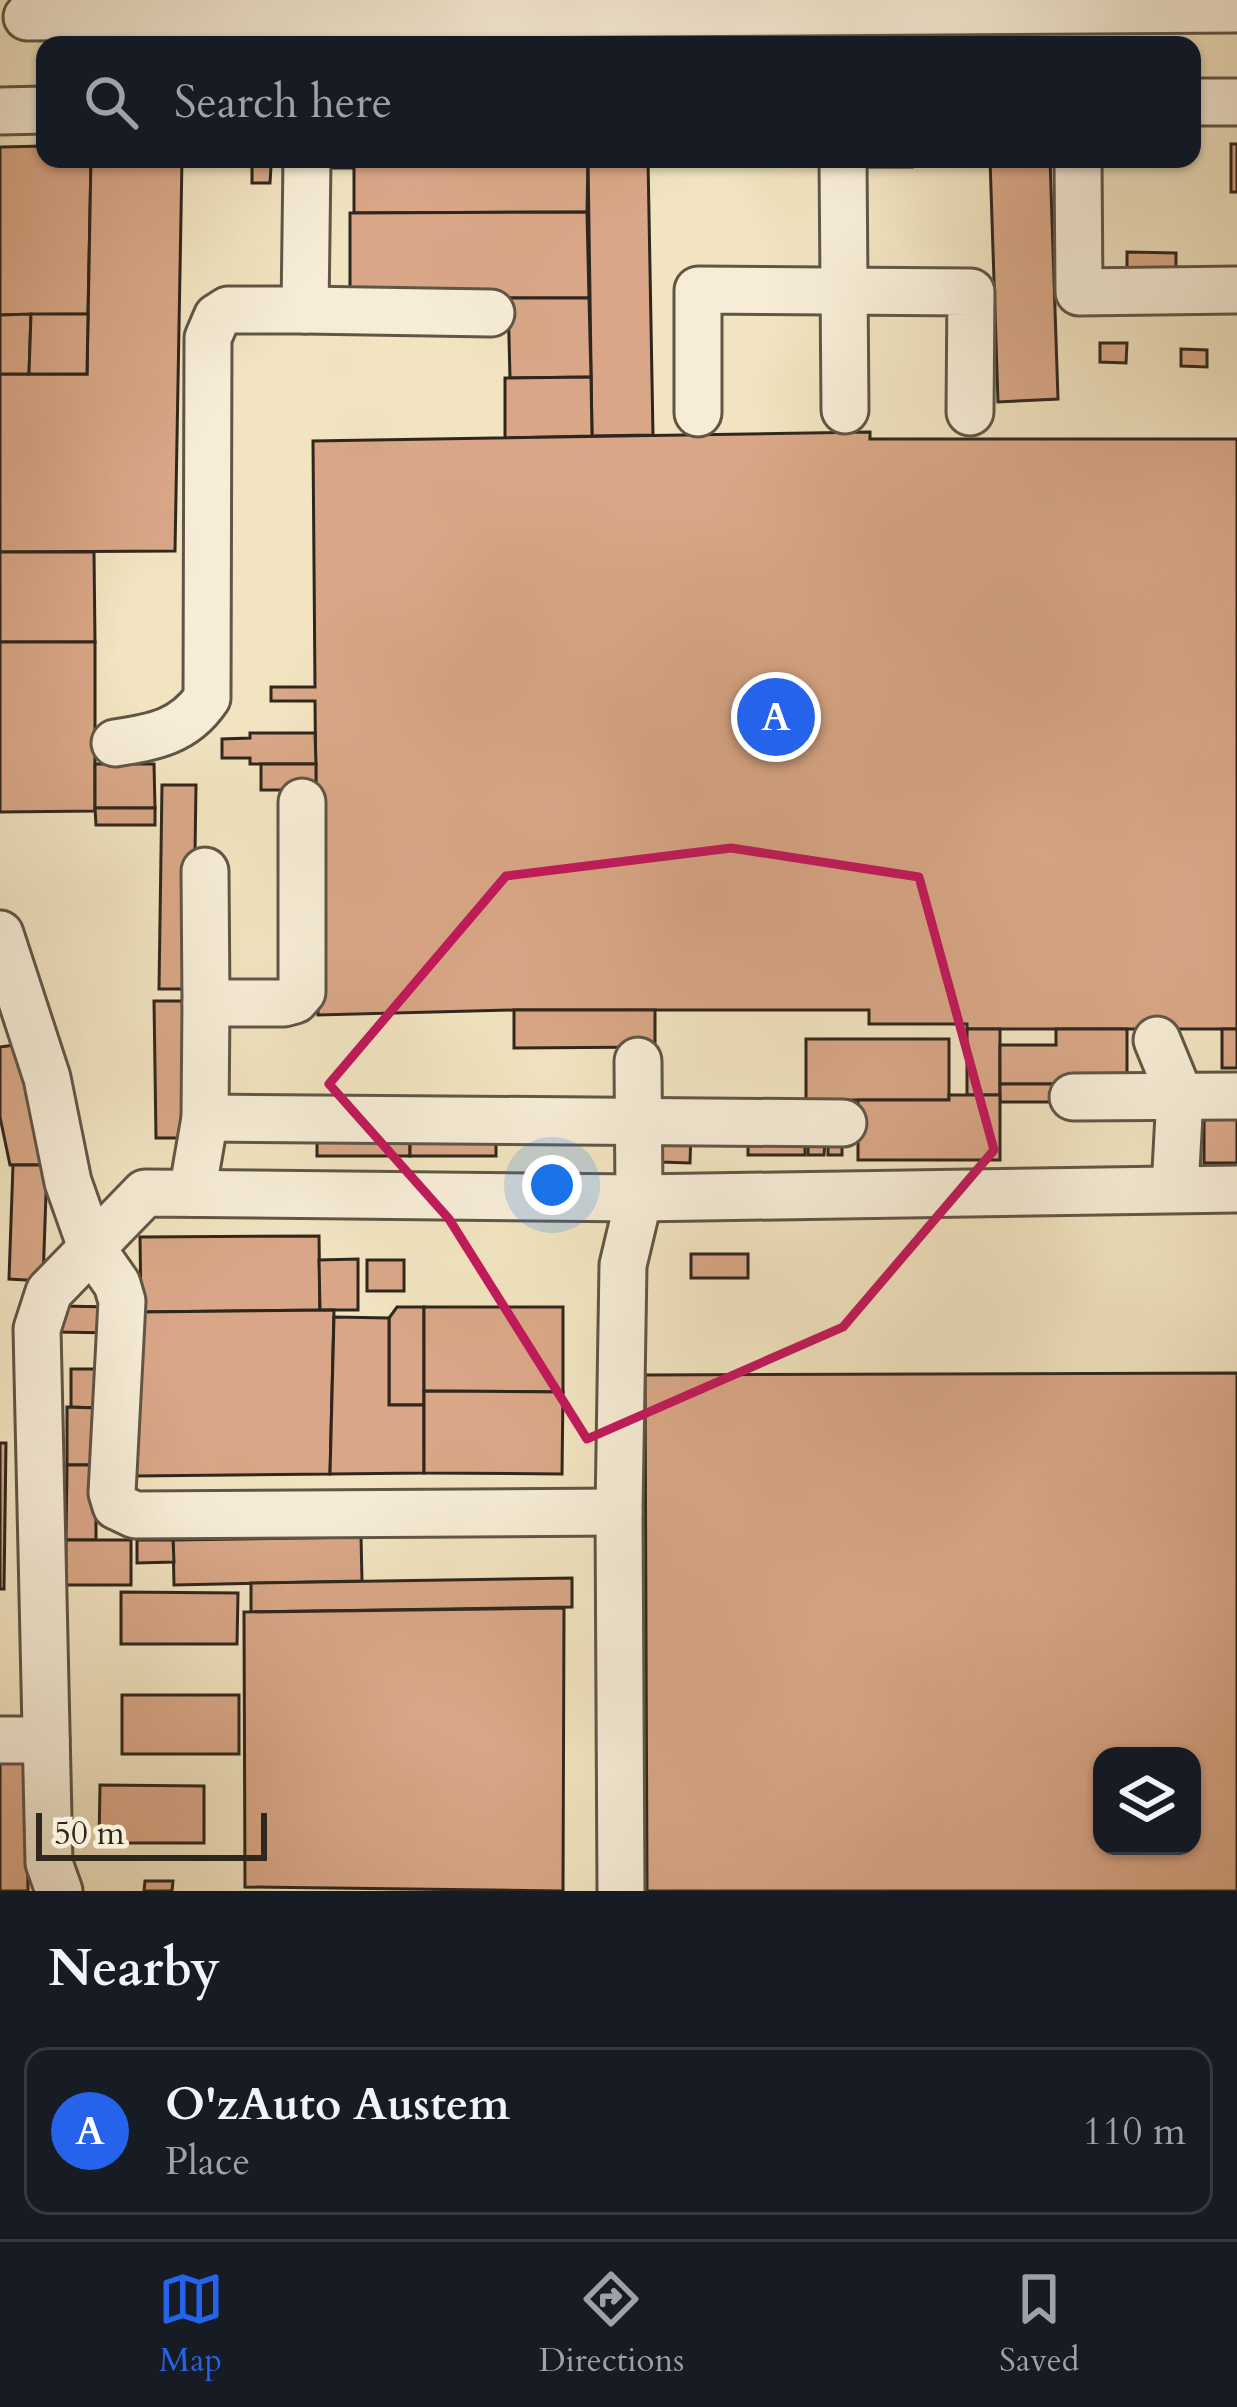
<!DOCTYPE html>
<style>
body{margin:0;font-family:Cardo,serif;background:#20242c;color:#f1f3f6}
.controls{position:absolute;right:36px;bottom:36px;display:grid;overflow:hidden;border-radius:24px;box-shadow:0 3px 9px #0004}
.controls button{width:108px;height:108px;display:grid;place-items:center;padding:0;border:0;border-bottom:3px solid #363941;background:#171b24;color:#f1f3f6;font:60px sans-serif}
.scale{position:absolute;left:36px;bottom:30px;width:231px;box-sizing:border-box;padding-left:12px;border:6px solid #2f271d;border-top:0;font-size:33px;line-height:42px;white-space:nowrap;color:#2f271d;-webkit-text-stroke:9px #f7edd7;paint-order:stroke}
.you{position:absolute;left:552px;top:1185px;width:42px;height:42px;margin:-30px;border:9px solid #fff;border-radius:50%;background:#1a73e8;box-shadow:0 0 0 18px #1a73e833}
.badge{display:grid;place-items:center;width:78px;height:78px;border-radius:50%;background:#2563eb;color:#fff;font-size:39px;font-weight:700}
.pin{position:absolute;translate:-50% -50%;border:6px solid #fff;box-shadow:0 3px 12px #0006}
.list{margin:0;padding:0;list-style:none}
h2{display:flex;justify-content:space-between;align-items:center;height:156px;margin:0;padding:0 48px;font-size:51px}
h2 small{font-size:39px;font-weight:400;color:#9ea1a6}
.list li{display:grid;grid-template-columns:78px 1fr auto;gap:36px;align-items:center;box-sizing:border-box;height:168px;margin:0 24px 24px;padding:0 24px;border:3px solid #363941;border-radius:24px}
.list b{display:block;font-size:45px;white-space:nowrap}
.list p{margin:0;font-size:39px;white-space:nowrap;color:#9ea1a6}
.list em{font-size:39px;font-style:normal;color:#9ea1a6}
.icon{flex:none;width:66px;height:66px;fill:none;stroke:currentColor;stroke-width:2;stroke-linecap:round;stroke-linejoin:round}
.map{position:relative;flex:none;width:1237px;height:1891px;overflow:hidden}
.search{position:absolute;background:#171b24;box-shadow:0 3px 9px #0004;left:36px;right:36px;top:36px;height:132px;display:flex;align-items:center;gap:30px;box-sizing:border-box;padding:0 42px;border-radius:24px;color:#9ea1a6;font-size:45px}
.sheet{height:348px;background:#171b24}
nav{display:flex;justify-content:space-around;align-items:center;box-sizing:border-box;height:168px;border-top:3px solid #363941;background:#171b24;font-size:33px;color:#9ea1a6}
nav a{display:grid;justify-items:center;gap:6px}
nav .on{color:#2563eb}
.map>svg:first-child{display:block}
.building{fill:#d9a787;stroke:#2f271d;stroke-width:3;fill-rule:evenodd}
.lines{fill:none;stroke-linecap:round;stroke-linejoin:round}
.minor-casing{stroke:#605646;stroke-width:51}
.minor{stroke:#f7edd7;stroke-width:45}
.marked{fill:none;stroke:#c2185b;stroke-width:9;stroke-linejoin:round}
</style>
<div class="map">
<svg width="1237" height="1891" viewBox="0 0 1237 1891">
<rect width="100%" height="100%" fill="#f2e4c1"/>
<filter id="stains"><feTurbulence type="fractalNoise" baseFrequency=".00167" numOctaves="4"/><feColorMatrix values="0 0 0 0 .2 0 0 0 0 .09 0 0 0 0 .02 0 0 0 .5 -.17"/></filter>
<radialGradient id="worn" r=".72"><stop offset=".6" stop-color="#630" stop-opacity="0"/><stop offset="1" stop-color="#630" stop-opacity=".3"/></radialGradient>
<g class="building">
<polygon points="242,26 242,45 73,45 139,43 152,27"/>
<rect x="1231" y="144" width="6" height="48"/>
<polygon points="45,146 45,159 91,159 88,314 0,315 0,147"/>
<polygon points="91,159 182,159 175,551 0,552 0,374 87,374"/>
<polygon points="252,159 288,159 287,167 271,166 270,183 252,183"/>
<rect x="323" y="159" width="31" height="9"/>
<polygon points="354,159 588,159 587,212 354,213"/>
<polygon points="588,159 648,159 653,435 592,436"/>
<rect x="857" y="159" width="55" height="8"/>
<polygon points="990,159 1050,159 1058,399 998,402"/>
<polygon points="587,212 589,298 350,298 350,213"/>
<polygon points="1127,252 1176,253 1176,271 1127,271"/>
<polygon points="508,298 589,298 591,377 510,378"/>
<polygon points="31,314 29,374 0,374 0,315"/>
<polygon points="31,314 88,314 87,374 29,374"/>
<polygon points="1100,343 1127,343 1126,363 1100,362"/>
<polygon points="1181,349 1207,350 1207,367 1181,366"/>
<polygon points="591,377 592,436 505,438 505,378"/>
<polygon points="870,432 870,439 1237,439 1237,1029 967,1029 967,1024 869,1024 869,1010 514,1010 318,1015 315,701 271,701 271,687 315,687 313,441"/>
<polygon points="0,552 94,552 95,642 0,642"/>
<polygon points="0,642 95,642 95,811 0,812"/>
<polygon points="250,733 315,733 316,764 250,764 250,758 222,758 222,739 250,738"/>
<polygon points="95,764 154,764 155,808 95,808"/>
<rect x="261" y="764" width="55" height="26"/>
<polygon points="162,785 196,785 193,989 159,989"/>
<polygon points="95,808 155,808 155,825 96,825"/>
<polygon points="154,1001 190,1001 192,1138 156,1138"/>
<polygon points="514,1010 655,1010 655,1047 514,1048"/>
<rect x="967" y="1029" width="33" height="66"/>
<polygon points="1056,1029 1127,1029 1127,1084 1000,1084 1000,1045 1056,1045"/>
<rect x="1222" y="1029" width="15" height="39"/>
<rect x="806" y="1039" width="143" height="61"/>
<polygon points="22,1044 47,1165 10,1165 0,1117 0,1047"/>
<rect x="1000" y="1084" width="55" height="18"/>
<polygon points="949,1095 1000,1095 1000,1160 858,1160 858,1100 949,1100"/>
<rect x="1204" y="1111" width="33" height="52"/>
<polygon points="662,1131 691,1132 690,1163 661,1162"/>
<rect x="317" y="1137" width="93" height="19"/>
<polygon points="496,1139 496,1156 410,1156 410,1140"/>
<rect x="828" y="1140" width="14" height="15"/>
<polygon points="808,1141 825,1141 824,1155 808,1155"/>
<rect x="748" y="1143" width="57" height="12"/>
<polygon points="13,1165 47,1165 43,1281 9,1279"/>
<polygon points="319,1236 320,1310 141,1312 140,1237"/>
<rect x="691" y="1254" width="57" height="24"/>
<polygon points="358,1259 358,1310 320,1310 319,1260"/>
<rect x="367" y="1260" width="37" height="31"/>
<polygon points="60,1306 113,1307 112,1333 59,1332"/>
<polygon points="397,1307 424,1307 424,1405 389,1405 389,1318"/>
<polygon points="424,1307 563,1307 563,1392 424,1391"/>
<polygon points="334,1310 330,1474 136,1476 141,1312"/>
<polygon points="334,1317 389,1318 389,1405 424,1405 424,1473 330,1474"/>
<polygon points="71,1369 99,1369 99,1408 71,1407"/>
<path d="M1237 1373V1891H647L645 1375ZM1102 1756H1192V1846H1102Z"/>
<polygon points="424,1391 563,1392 562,1474 424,1473"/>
<polygon points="67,1407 96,1408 96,1465 67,1465"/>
<polygon points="0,1443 6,1443 4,1589 0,1589"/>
<polygon points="67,1465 96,1465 96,1540 66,1540"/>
<polygon points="361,1537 362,1581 174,1585 173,1540"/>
<rect x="66" y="1540" width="65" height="45"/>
<polygon points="137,1540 173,1540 174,1562 137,1563"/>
<polygon points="572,1578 572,1607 251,1612 251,1583"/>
<polygon points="121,1592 238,1593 237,1644 121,1644"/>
<polygon points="564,1608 563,1891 245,1887 244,1612"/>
<rect x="122" y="1695" width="117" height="59"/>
<polygon points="0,1756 27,1756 28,1891 0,1891"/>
<polygon points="100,1785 204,1786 204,1843 99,1843"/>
<polygon points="145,1881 173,1881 172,1891 144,1891"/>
</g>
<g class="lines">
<g class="minor-casing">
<g id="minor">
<polyline points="27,17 1237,9"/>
<polyline points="1192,102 1237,102"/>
<polyline points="0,111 45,110"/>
<polyline points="843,159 845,410"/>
<polyline points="1078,159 1079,292 1237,290"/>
<polyline points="305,310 491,313"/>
<polyline points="698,413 698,290 971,292 970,412"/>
<path d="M115 743C154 737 184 732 207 698L208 338 217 317 228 310H305L307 159"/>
<polyline points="205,871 206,1003"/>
<polyline points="0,934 47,1078 68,1182 91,1247 117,1284 122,1301 112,1493 116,1506 135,1515 619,1512"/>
<polyline points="1157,1040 1180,1096 1175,1189"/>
<polyline points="1073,1097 1237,1096"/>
<polyline points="205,1118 843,1123"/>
<polyline points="192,1193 205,1118 206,1003 284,1003 295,1000 302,992 302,802"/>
<polyline points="0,1740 46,1740"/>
<polyline points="59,1891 49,1863 37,1329 49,1292 145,1193 639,1198 1237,1189"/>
<polyline points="621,1891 619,1512 623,1265 639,1198 638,1061"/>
</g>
</g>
<use href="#minor" class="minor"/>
</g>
<path class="marked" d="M731 848 919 877 994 1150 843 1327 587 1439 449 1219 329 1084 506 876Z"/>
<rect width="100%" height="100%" filter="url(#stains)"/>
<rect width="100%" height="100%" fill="url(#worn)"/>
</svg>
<div class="controls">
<button><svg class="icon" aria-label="layers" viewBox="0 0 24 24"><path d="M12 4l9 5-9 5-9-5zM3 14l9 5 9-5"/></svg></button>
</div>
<div class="scale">50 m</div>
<div class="you"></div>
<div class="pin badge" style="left:776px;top:717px">A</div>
<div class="search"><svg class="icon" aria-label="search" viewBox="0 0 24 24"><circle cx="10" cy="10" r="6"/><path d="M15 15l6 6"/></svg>Search here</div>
</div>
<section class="sheet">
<h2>Nearby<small></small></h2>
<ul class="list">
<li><span class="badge">A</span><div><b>O'zAuto Austem</b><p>Place</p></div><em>110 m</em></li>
</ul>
</section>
<nav>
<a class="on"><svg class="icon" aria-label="map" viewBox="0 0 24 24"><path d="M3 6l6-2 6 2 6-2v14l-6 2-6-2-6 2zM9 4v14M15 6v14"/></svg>Map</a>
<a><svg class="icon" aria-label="directions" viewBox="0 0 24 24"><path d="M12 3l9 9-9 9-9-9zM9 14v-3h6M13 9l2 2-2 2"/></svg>Directions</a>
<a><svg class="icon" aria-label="saved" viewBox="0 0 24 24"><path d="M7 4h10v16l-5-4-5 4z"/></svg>Saved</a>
</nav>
